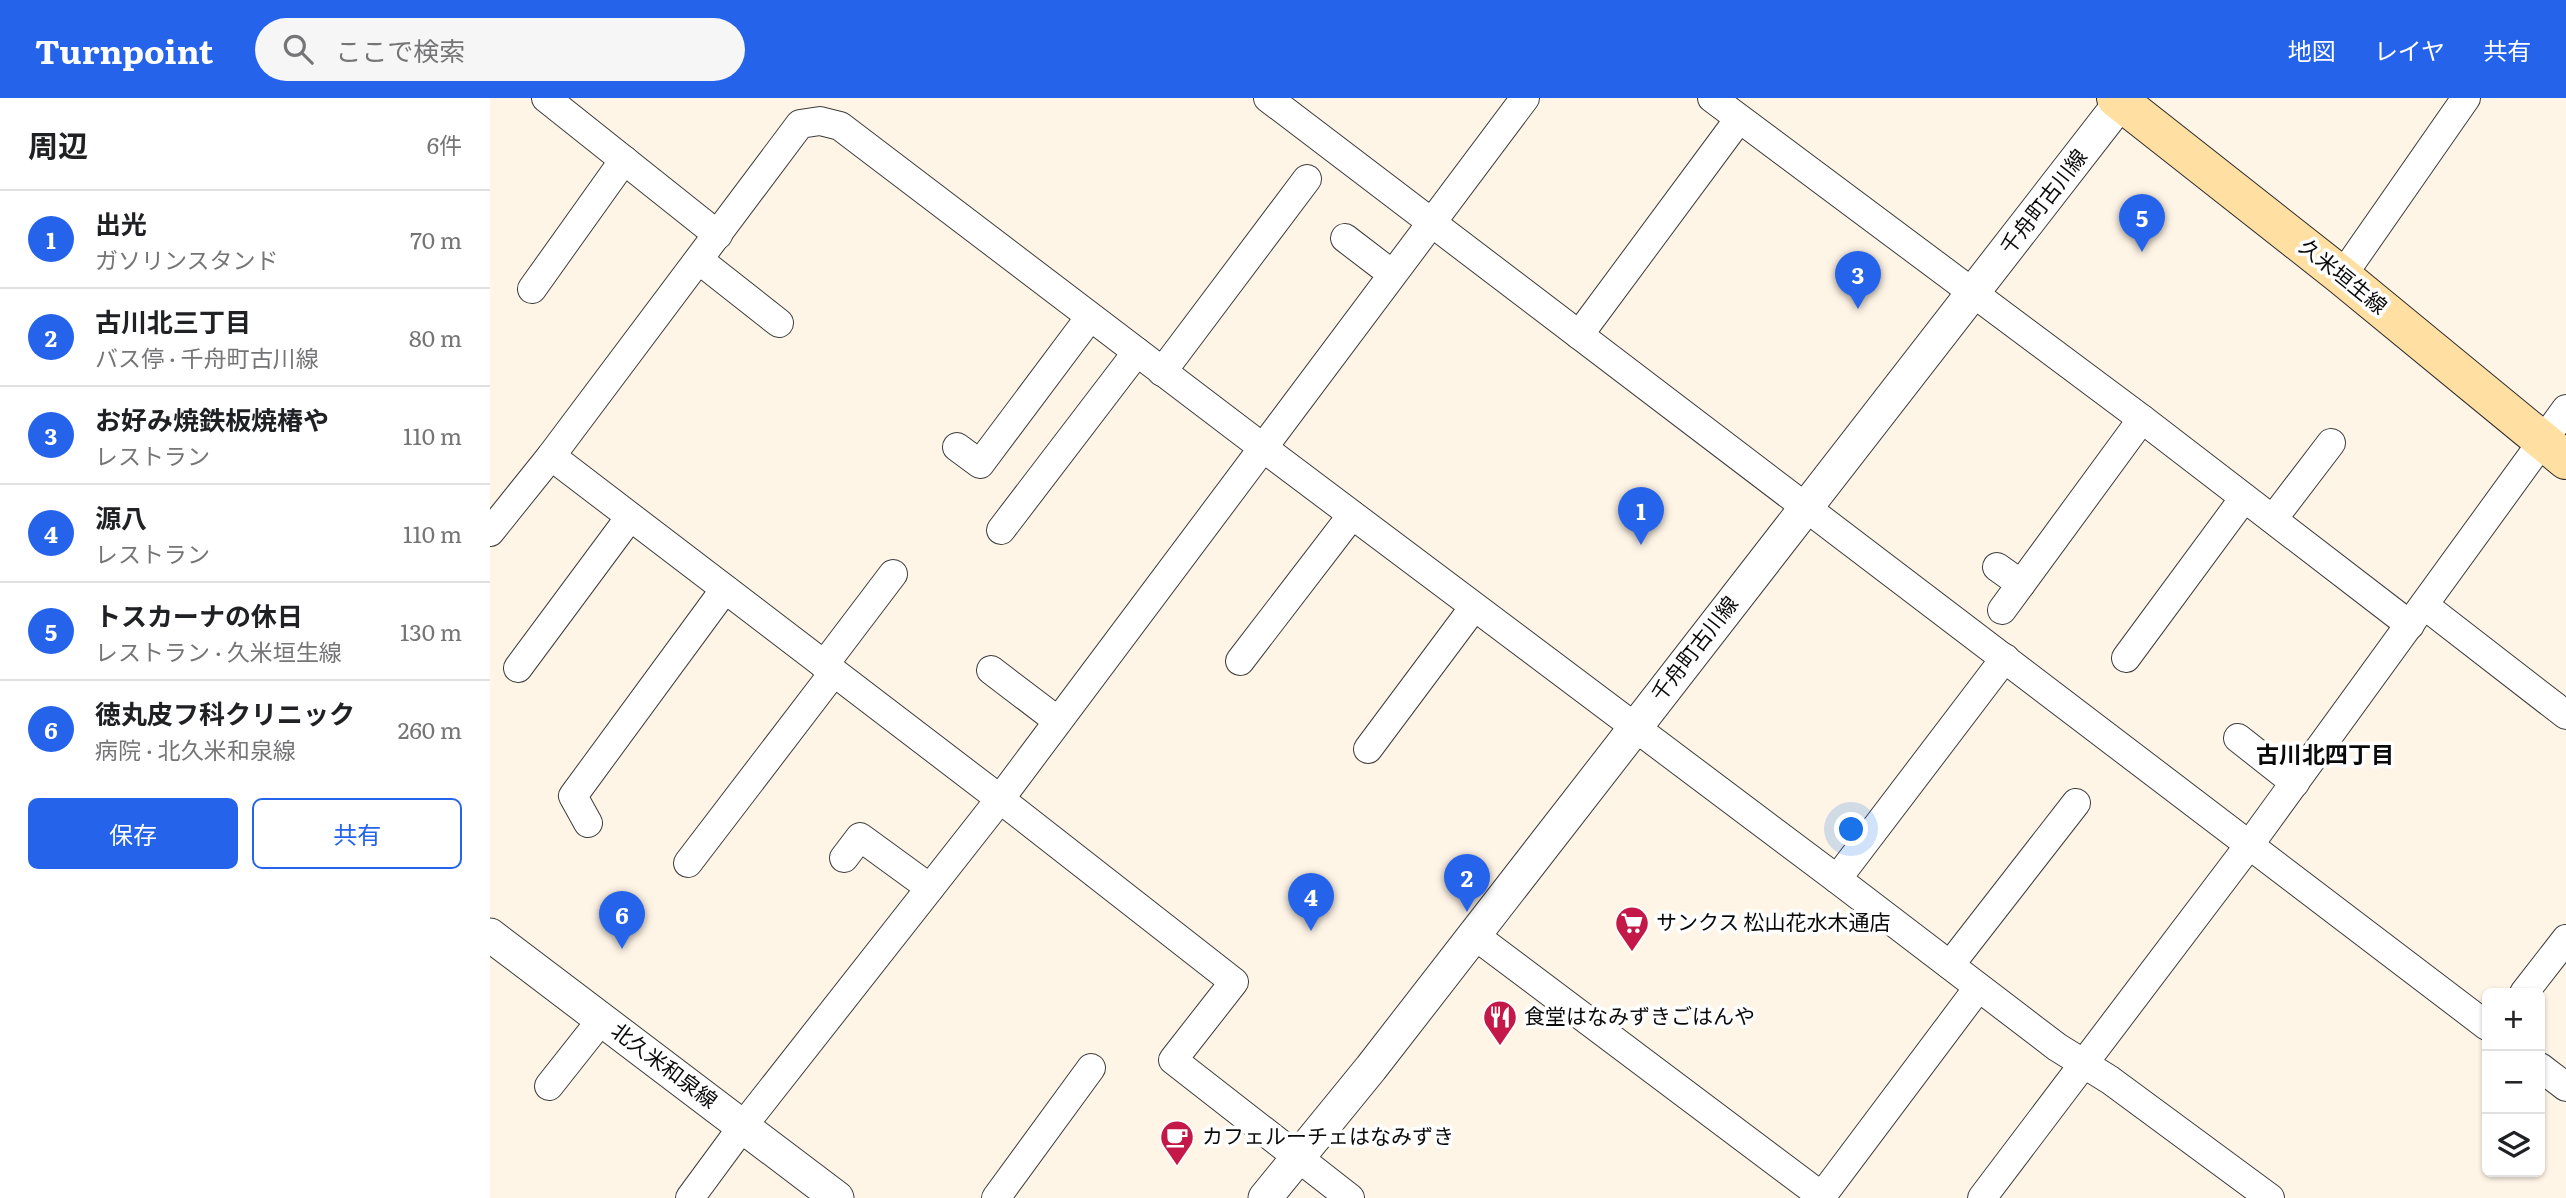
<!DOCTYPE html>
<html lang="ja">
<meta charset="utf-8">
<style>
body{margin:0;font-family:Literata,"Noto Sans JP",serif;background:#f6f6f6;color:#202124}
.controls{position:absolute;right:21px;bottom:21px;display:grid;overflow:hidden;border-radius:10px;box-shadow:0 2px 5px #0004}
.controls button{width:63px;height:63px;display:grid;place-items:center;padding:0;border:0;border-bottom:2px solid #e0e0e0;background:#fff;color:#202124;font:35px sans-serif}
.you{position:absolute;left:1362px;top:732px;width:24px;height:24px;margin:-18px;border:5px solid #fff;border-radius:50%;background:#1a73e8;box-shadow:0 0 0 10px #1a73e833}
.badge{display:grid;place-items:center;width:46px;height:46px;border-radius:50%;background:#2563eb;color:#fff;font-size:23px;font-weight:700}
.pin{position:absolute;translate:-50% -58px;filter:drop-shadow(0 2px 4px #0008)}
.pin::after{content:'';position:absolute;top:37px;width:24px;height:21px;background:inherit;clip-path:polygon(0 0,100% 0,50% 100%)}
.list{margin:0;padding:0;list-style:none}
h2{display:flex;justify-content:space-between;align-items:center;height:91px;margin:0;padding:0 28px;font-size:30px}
h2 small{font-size:23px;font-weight:400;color:#757577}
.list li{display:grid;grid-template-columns:46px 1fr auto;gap:21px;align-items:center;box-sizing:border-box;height:98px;padding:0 28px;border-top:2px solid #e0e0e0}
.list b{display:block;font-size:26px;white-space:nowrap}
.list p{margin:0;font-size:23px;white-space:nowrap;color:#757577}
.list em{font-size:23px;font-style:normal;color:#757577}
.actions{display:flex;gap:14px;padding:21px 28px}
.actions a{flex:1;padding:16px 0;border:2px solid #2563eb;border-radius:10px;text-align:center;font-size:24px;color:#2563eb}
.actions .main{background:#2563eb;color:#fff}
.icon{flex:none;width:38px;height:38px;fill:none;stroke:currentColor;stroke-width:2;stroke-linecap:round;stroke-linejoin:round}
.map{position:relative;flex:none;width:2076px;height:1100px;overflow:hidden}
header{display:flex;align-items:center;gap:42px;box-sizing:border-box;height:98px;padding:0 35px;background:#2563eb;color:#fff}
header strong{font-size:33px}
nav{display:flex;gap:38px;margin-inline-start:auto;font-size:24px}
.search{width:490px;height:63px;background:#f6f6f6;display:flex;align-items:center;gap:18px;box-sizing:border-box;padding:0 24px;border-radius:38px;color:#757577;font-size:26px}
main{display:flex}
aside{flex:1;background:#fff}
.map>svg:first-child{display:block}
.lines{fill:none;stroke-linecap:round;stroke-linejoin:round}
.minor-casing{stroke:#3d3d3d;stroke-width:30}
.tertiary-casing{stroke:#3d3d3d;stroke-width:35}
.secondary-casing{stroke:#2c2c2c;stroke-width:40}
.minor{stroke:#fff;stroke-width:28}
.tertiary{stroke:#fff;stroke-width:33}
.secondary{stroke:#ffdfa2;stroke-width:38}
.labels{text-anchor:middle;stroke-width:7;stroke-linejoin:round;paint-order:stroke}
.street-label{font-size:21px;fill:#0a0a0a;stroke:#fff}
.poi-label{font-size:21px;fill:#0a0a0a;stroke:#fff;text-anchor:start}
.neighbourhood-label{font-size:23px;font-weight:bold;fill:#0a0a0a;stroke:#fff}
</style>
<header>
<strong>Turnpoint</strong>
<div class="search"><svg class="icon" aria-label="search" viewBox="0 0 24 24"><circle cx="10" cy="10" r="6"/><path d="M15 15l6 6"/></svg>ここで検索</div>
<nav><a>地図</a><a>レイヤ</a><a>共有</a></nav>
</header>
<main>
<aside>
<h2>周辺<small>6件</small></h2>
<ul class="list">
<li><span class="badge">1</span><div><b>出光</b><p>ガソリンスタンド</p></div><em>70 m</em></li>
<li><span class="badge">2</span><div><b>古川北三丁目</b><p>バス停 · 千舟町古川線</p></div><em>80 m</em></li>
<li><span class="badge">3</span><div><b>お好み焼鉄板焼椿や</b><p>レストラン</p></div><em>110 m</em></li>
<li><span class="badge">4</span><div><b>源八</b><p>レストラン</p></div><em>110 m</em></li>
<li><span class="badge">5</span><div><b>トスカーナの休日</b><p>レストラン · 久米垣生線</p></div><em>130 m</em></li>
<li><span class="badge">6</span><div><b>徳丸皮フ科クリニック</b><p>病院 · 北久米和泉線</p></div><em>260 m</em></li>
</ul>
<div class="actions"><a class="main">保存</a><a>共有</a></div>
</aside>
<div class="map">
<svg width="2076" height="1100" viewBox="0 0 2076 1100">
<rect width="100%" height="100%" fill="#fff5e7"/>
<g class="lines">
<g class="minor-casing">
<g id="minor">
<polyline points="56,0 228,137"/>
<polyline points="778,0 1997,928"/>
<polyline points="1222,0 1652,321 1920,527"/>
<polyline points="855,140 902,176"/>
<polyline points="209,162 289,225"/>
<polyline points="1852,178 1976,0"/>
<polyline points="42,191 134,62"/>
<polyline points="1089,237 1249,21"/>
<polyline points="672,274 817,81"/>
<polyline points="467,349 490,366 600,219"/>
<polyline points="61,358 510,701 744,884 683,962 860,1100"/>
<polyline points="1783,421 1841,345"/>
<polyline points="511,432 647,254"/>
<polyline points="0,434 61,358 310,26 330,23 350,28 772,349 1347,781 1567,949 1620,982 1780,1100"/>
<polyline points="1507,469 1531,486"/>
<polyline points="1934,507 2076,617"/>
<polyline points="1512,512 1652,321"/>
<polyline points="1636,560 1754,400"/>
<polyline points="750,563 862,417"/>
<polyline points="334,567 403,476"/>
<polyline points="28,570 140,419"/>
<polyline points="501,572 568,623"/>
<polyline points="1748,640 1805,685"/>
<polyline points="878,651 984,509"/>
<polyline points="98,725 83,698 235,491"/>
<polyline points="354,760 370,739 440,790"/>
<polyline points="198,765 344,574"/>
<polyline points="1347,781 1515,560"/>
<polyline points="984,837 1334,1100"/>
<polyline points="1460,867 1586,705"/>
<polyline points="2034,895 2076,841"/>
<polyline points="2050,969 2076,989"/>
<polyline points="59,988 112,921"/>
<polyline points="1332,1098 1488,890"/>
<polyline points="200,1100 253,1028 510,701 1035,0"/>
<polyline points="506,1100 601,970"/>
<polyline points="1492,1100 1760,746 2076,311"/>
</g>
</g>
<g class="tertiary-casing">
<g id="tertiary">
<polyline points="0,837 347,1100"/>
<polyline points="775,1100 881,970 1634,0"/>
</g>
</g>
<g class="secondary-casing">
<polyline id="secondary" points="1626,0 1852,178 2076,362"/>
</g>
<use href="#minor" class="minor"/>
<use href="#tertiary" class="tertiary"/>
<use href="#secondary" class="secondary"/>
</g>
<defs>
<g id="supermarket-pin" transform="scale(1.75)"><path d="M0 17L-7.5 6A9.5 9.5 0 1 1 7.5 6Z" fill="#c31848" stroke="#fff"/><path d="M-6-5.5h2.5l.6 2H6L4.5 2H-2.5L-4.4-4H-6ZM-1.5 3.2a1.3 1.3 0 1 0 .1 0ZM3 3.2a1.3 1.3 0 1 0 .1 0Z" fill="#fff"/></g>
<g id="restaurant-pin" transform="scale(1.75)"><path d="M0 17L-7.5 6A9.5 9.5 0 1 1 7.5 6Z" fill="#c31848" stroke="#fff"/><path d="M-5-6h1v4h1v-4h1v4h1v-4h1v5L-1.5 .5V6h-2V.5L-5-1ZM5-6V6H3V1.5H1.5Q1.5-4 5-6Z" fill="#fff"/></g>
<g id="cafe-pin" transform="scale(1.75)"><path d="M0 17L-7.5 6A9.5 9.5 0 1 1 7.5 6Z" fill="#c31848" stroke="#fff"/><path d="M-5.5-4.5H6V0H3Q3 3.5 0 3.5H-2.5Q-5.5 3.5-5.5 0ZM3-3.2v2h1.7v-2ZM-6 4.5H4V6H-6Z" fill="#fff"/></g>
</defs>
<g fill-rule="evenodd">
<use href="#supermarket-pin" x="1142" y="825"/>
<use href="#restaurant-pin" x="1010" y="919"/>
<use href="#cafe-pin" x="687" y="1039"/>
</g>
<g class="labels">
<g class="street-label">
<text transform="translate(1554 104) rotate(-52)" y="7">千舟町古川線</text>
<text transform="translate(1853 179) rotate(39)" y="7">久米垣生線</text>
<text transform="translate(1205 551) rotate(-52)" y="7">千舟町古川線</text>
<text transform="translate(174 968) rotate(37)" y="7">北久米和泉線</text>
</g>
<g class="poi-label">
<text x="1166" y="832">サンクス 松山花水木通店</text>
<text x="1034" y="926">食堂はなみずきごはんや</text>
<text x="712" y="1046">カフェルーチェはなみずき</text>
</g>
<g class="neighbourhood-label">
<text x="1835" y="665">古川北四丁目</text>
</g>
</g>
</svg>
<div class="controls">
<button>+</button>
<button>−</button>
<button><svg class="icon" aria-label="layers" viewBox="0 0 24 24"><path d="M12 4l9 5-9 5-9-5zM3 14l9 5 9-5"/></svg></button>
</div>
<div class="you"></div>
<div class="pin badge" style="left:1151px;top:447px">1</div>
<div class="pin badge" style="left:977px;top:814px">2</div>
<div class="pin badge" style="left:1368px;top:211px">3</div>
<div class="pin badge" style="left:821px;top:833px">4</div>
<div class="pin badge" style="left:1652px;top:154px">5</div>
<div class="pin badge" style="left:132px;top:851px">6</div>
</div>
</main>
